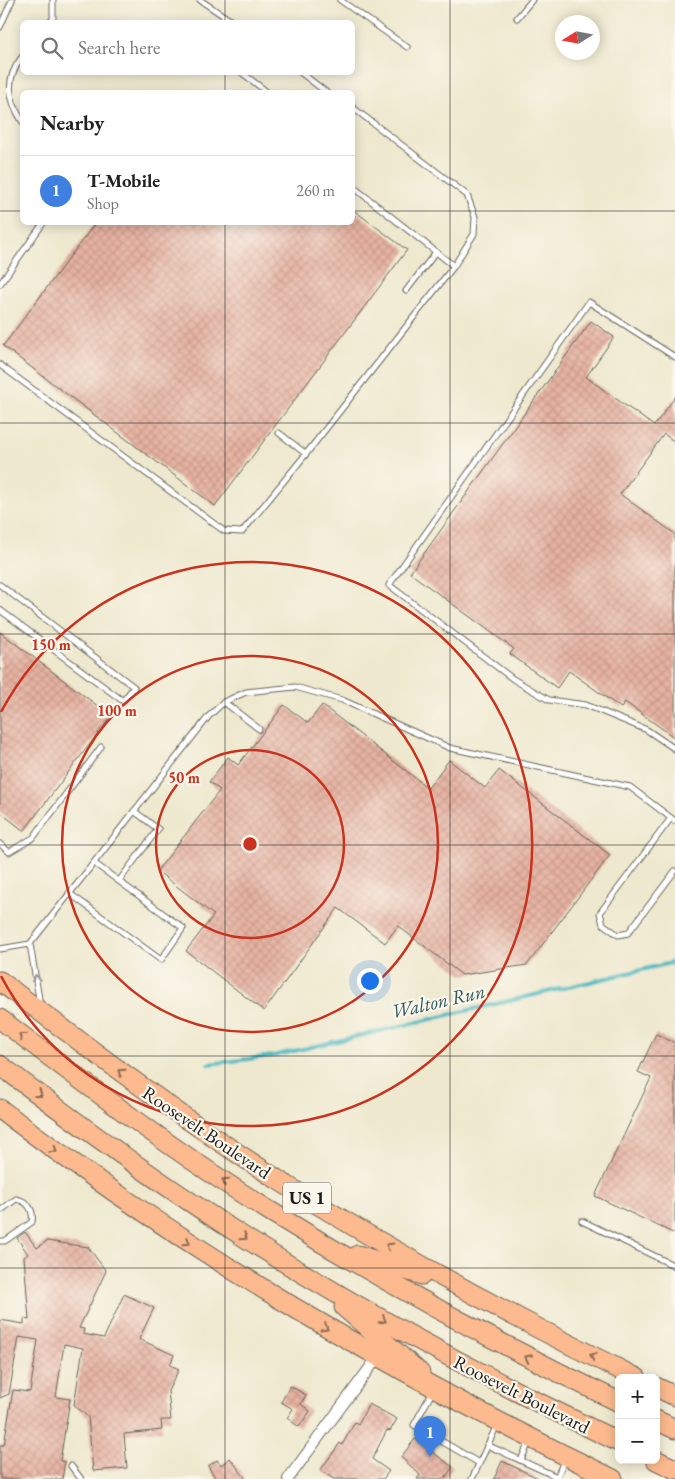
<!DOCTYPE html>
<meta charset="utf-8">
<style>
body{margin:0;font-family:"EB Garamond",serif;background:#f2f2f2;color:#222}
.controls{position:absolute;right:15px;bottom:15px;display:grid;overflow:hidden;border-radius:8px;box-shadow:0 2px 12px #0003}
.controls button{width:45px;height:45px;display:grid;place-items:center;padding:0;border:0;border-bottom:1px solid #e0e0e0;background:#fff;color:#222;font:25px sans-serif}
.compass{position:absolute;left:555px;top:15px;width:45px;height:45px;border-radius:50%;background:#fff;box-shadow:0 2px 12px #0003;rotate:259deg}
.you{position:absolute;left:369px;top:980px;width:18px;height:18px;margin:-12px;border:4px solid #fff;border-radius:50%;background:#1a73e8;box-shadow:0 0 0 8px #1a73e833}
.badge{display:grid;place-items:center;width:32px;height:32px;border-radius:50%;background:#ea580c;color:#fff;font-size:16px;font-weight:700}
.pin{position:absolute;translate:-50% -41px;filter:drop-shadow(0 1px 2px #0008)}
.pin::after{content:'';position:absolute;top:26px;width:18px;height:15px;background:inherit;clip-path:polygon(0 0,100% 0,50% 100%)}
.list{margin:0;padding:0;list-style:none}
h2{display:flex;justify-content:space-between;align-items:center;height:65px;margin:0;padding:0 20px;font-size:21px}
h2 small{font-size:16px;font-weight:400;color:#767676}
.list li{display:grid;grid-template-columns:32px 1fr auto;gap:15px;align-items:center;box-sizing:border-box;height:70px;padding:0 20px;border-top:1px solid #e0e0e0}
.list b{display:block;font-size:19px;white-space:nowrap}
.list p{margin:0;font-size:16px;white-space:nowrap;color:#767676}
.list em{font-size:16px;font-style:normal;color:#767676}
.icon{flex:none;width:28px;height:28px;fill:none;stroke:currentColor;stroke-width:2;stroke-linecap:round;stroke-linejoin:round}
.map{position:relative;flex:none;width:675px;height:1479px;overflow:hidden}
.search{position:absolute;background:#fff;box-shadow:0 2px 12px #0003;left:20px;top:20px;width:335px;height:55px;display:flex;align-items:center;gap:12px;box-sizing:border-box;padding:0 18px;border-radius:8px;color:#767676;font-size:19px}
.panel{position:absolute;background:#fff;box-shadow:0 2px 12px #0003;left:20px;top:90px;width:335px;height:135px;border-radius:8px}
.map>svg:first-child{display:block}
.lines{fill:none;stroke-linecap:round;stroke-linejoin:round}
.stream{stroke:#47b6c0;stroke-width:4}
.building{fill:url(#building-cross-hatch)}
.lane-casing{stroke:#66635a;stroke-width:7}
.street-casing{stroke:#66635a;stroke-width:12}
.highway-casing{stroke:#66635a;stroke-width:21}
.lane{stroke:#fff;stroke-width:5}
.street{stroke:#fff;stroke-width:10}
.highway{stroke:#fcba8e;stroke-width:19}
.oneway{stroke:#999}
.oneway2{stroke:#8c6b55}
.grid{fill:none;stroke:#1c1c1c;stroke-width:1;stroke-opacity:0.55}
.ring{fill:none;stroke:#c8321e;stroke-width:2.5}
.labels{text-anchor:middle;stroke-width:4.5;stroke-linejoin:round;paint-order:stroke}
.shield{fill:#fbf7ec;stroke:#5f5e5a;stroke-width:1}
.shield-label{font-size:18px;font-weight:bold;fill:#1c1c1c}
.street-label{font-size:19px;fill:#1c1c1c;stroke:#fbf7ec}
.water-label{font-size:20px;font-style:italic;fill:#2d5a5e;stroke:#fbf7ec}
.centre{fill:#c8321e;stroke:#fbf7ec;stroke-width:2.5}
.ring-label{font-size:15px;text-anchor:middle;font-weight:bold;fill:#c8321e;stroke:#fbf7ec;stroke-width:4.5;stroke-linejoin:round;paint-order:stroke}
</style>
<div class="map">
<svg width="675" height="1479" viewBox="0 0 675 1479">
<defs>
<pattern id="building-cross-hatch" width="8" height="8" patternUnits="userSpaceOnUse" patternTransform="scale(1.25)"><rect width="8" height="8" fill="#e6b2a1"/><path d="M0 0l8 8M0 8l8-8" fill="none" stroke="#c5988a"/></pattern>
</defs>
<rect width="100%" height="100%" fill="#fbf7ec"/>
<filter id="ink" filterUnits="userSpaceOnUse"><feTurbulence type="fractalNoise" baseFrequency=".02" numOctaves="2"/><feDisplacementMap in="SourceGraphic" scale="10" xChannelSelector="R" yChannelSelector="G"/><feConvolveMatrix kernelMatrix="1 2 1 2 8 2 1 2 1" color-interpolation-filters="sRGB"/></filter>
<filter id="wash" filterUnits="userSpaceOnUse"><feTurbulence type="fractalNoise" baseFrequency=".0096" numOctaves="4" result="noise"/><feDisplacementMap in="SourceGraphic" scale="20" xChannelSelector="R" yChannelSelector="G"/><feGaussianBlur stdDeviation="1.12" result="paint"/><feColorMatrix in="noise" values="0 0 0 0 0 0 0 0 0 0 0 0 0 0 0 0 0 1.4 0 .05"/><feComposite in="paint" operator="in"/></filter>
<g filter="url(#wash)">
<rect width="100%" height="100%" fill="#eee8ce"/>
<g class="lines">
<polyline class="stream" points="208,1064 273,1056 675,962"/>
</g>
<g id="blocks">
<g class="building">
<polygon points="352,209 407,250 215,506 3,346 96,222 352,222"/>
<polygon points="591,321 614,337 586,377 654,426 675,397 675,442 664,434 620,494 675,534 675,738 625,702 621,708 569,671 557,688 510,654 514,649 410,573"/>
<polygon points="0,632 111,716 24,831 0,812"/>
<polygon points="284,705 308,723 322,705 428,788 449,760 485,788 499,770 610,855 527,965 462,975 398,926 385,943 338,908 264,1011 186,951 214,915 157,871 220,790 209,782 228,757 238,765"/>
<polygon points="656,1034 675,1043 675,1234 595,1196 651,1078 638,1072"/>
<polygon points="25,1232 37,1248 47,1241 88,1247 106,1271 79,1328 84,1329 83,1334 104,1338 124,1294 154,1308 139,1339 174,1355 170,1365 179,1369 168,1391 171,1420 161,1420 162,1430 124,1434 127,1468 93,1471 88,1417 74,1405 83,1348 64,1344 56,1397 70,1399 60,1461 65,1462 62,1479 0,1479 0,1445 4,1445 13,1390 30,1392 38,1340 19,1337 9,1394 0,1398 0,1320 24,1324 24,1319 29,1320 24,1257 28,1254 17,1238"/>
<polygon points="290,1386 306,1395 301,1404 310,1411 299,1427 287,1418 293,1409 281,1402"/>
<polygon points="369,1404 397,1419 390,1431 387,1430 372,1459 389,1471 383,1479 333,1479 321,1470 322,1468 340,1443 342,1445 355,1422 358,1424"/>
<polygon points="415,1439 453,1467 444,1479 417,1479 420,1475 401,1457"/>
<polygon points="230,1458 246,1479 216,1479 208,1466 217,1460 221,1465"/>
<polygon points="502,1461 540,1479 494,1479"/>
</g>
</g>
</g>
<g filter="url(#ink)">
<use href="#blocks" fill-opacity="0" stroke="#66635a" stroke-width="1"/>
<g class="lines">
<g class="lane-casing">
<g id="lane">
<polyline points="200,0 233,22"/>
<polyline points="340,0 407,47"/>
<polyline points="517,18 532,0"/>
<polyline points="50,22 53,19 53,0"/>
<polyline points="0,27 12,0"/>
<path d="M22 57C5 79 8 98 22 121"/>
<polyline points="241,72 267,92"/>
<polyline points="300,72 326,92"/>
<polyline points="352,186 454,266"/>
<polyline points="0,284 44,222"/>
<polyline points="406,291 436,252"/>
<polyline points="675,357 589,302 389,585 513,679 549,700 586,705 647,730 675,749"/>
<polyline points="0,365 224,531 242,532 306,454"/>
<polyline points="279,433 306,454 454,266 474,234 475,217 467,195 352,107"/>
<polyline points="0,585 134,687 123,701 0,610"/>
<polyline points="224,702 259,729"/>
<polyline points="671,818 600,913 603,924 618,935 628,933 675,871"/>
<polyline points="0,844 9,852 33,838 101,747"/>
<polyline points="119,881 158,829 134,811"/>
<polyline points="69,893 161,960 183,928 94,863"/>
<polyline points="30,944 40,1005"/>
<polyline points="0,949 30,944 209,716 224,702 246,692 295,687 342,700 450,748 630,787 675,821"/>
<path d="M0 1211 16 1199C28 1201 34 1210 32 1222L5 1241H0"/>
<polyline points="582,1221 675,1266"/>
<polyline points="433,1391 414,1425 479,1463"/>
<polyline points="487,1445 557,1477"/>
<polyline points="521,1460 529,1442"/>
<polyline points="71,1466 81,1479"/>
<polyline points="472,1479 497,1425"/>
<polyline points="556,1479 565,1459"/>
</g>
</g>
<g class="street-casing">
<polyline id="street" points="288,1479 377,1358"/>
</g>
<g class="highway-casing">
<g id="highway">
<path d="M0 981C92 1051 185 1121 283 1183 397 1255 516 1319 637 1378"/>
<path d="M0 1019C87 1085 175 1152 268 1210 381 1280 498 1344 619 1402"/>
<path d="M0 1065C80 1126 162 1185 247 1239 367 1315 491 1381 619 1442"/>
<path d="M0 1109C194 1256 394 1373 613 1479"/>
<polyline points="358,1255 422,1275"/>
<polyline points="344,1307 420,1373"/>
<polyline points="656,1387 675,1396"/>
<polyline points="656,1420 675,1429"/>
<polyline points="656,1460 675,1469"/>
</g>
</g>
<use href="#lane" class="lane"/>
<use href="#street" class="street"/>
<use href="#highway" class="highway"/>
</g>
<defs><path id="oneway-chevron" d="M-2-3.5L2.5 0L-2 3.5" fill="none" stroke-width="1.6" stroke-linecap="round" stroke-linejoin="round" transform="scale(1.25)"/></defs>
<use class="oneway" href="#oneway-chevron" transform="translate(36 978) rotate(-99)"/>
<g class="oneway2">
<use href="#oneway-chevron" transform="translate(22 1036) rotate(-143)"/>
<use href="#oneway-chevron" transform="translate(121 1072) rotate(-145)"/>
<use href="#oneway-chevron" transform="translate(39 1094) rotate(37)"/>
<use href="#oneway-chevron" transform="translate(54 1150) rotate(36)"/>
<use href="#oneway-chevron" transform="translate(225 1181) rotate(-147)"/>
<use href="#oneway-chevron" transform="translate(244 1237) rotate(33)"/>
<use href="#oneway-chevron" transform="translate(187 1242) rotate(33)"/>
<use href="#oneway-chevron" transform="translate(389 1246) rotate(-149)"/>
<use href="#oneway-chevron" transform="translate(383 1320) rotate(30)"/>
<use href="#oneway-chevron" transform="translate(325 1328) rotate(31)"/>
<use href="#oneway-chevron" transform="translate(593 1356) rotate(-154)"/>
<use href="#oneway-chevron" transform="translate(528 1358) rotate(-153)"/>
</g>
</g>
<path class="grid" d="M225 0V22M450 0V1479M225 72V92M0 211H22M352 211H675M225 222V1479M0 423H675M0 634H675M0 845H675M0 1056H675M0 1268H675"/>
<g class="ring">
<circle cx="250" cy="844" r="94"/>
<circle cx="250" cy="844" r="188"/>
<path d="M1 712A282 282 0 1 1 1 976"/>
</g>
<g class="labels">
<rect class="shield" x="283" y="1182.5" width="48" height="31" rx="4"/>
<g class="shield-label">
<text x="307" y="1204">US 1</text>
</g>
<g class="street-label">
<text transform="translate(207 1132) rotate(34)" y="7">Roosevelt Boulevard</text>
<text transform="translate(522 1394) rotate(27)" y="7">Roosevelt Boulevard</text>
</g>
<g class="water-label">
<text transform="translate(438 1001) rotate(-13)" y="7">Walton Run</text>
</g>
</g>
<circle cx="250" cy="844" r="8" class="centre"/>
<g class="ring-label">
<text x="51" y="650">150 m</text>
<text x="117" y="716">100 m</text>
<text x="184" y="783">50 m</text>
</g>
</svg>
<div class="controls">
<button>+</button>
<button>−</button>
</div>
<svg class="compass" viewBox="-18 -18 36 36"><path d="M0-13l5 13h-10z" fill="#e53935"/><path d="M0 13l5-13h-10z" fill="#767676"/></svg>
<div class="you"></div>
<div class="pin badge" style="left:430px;top:1457px;background:#3f7fe0">1</div>
<div class="search"><svg class="icon" aria-label="search" viewBox="0 0 24 24"><circle cx="10" cy="10" r="6"/><path d="M15 15l6 6"/></svg>Search here</div>
<section class="panel">
<h2>Nearby<small></small></h2>
<ul class="list">
<li><span class="badge" style="background:#3f7fe0">1</span><div><b>T-Mobile</b><p>Shop</p></div><em>260 m</em></li>
</ul>
</section>
</div>
